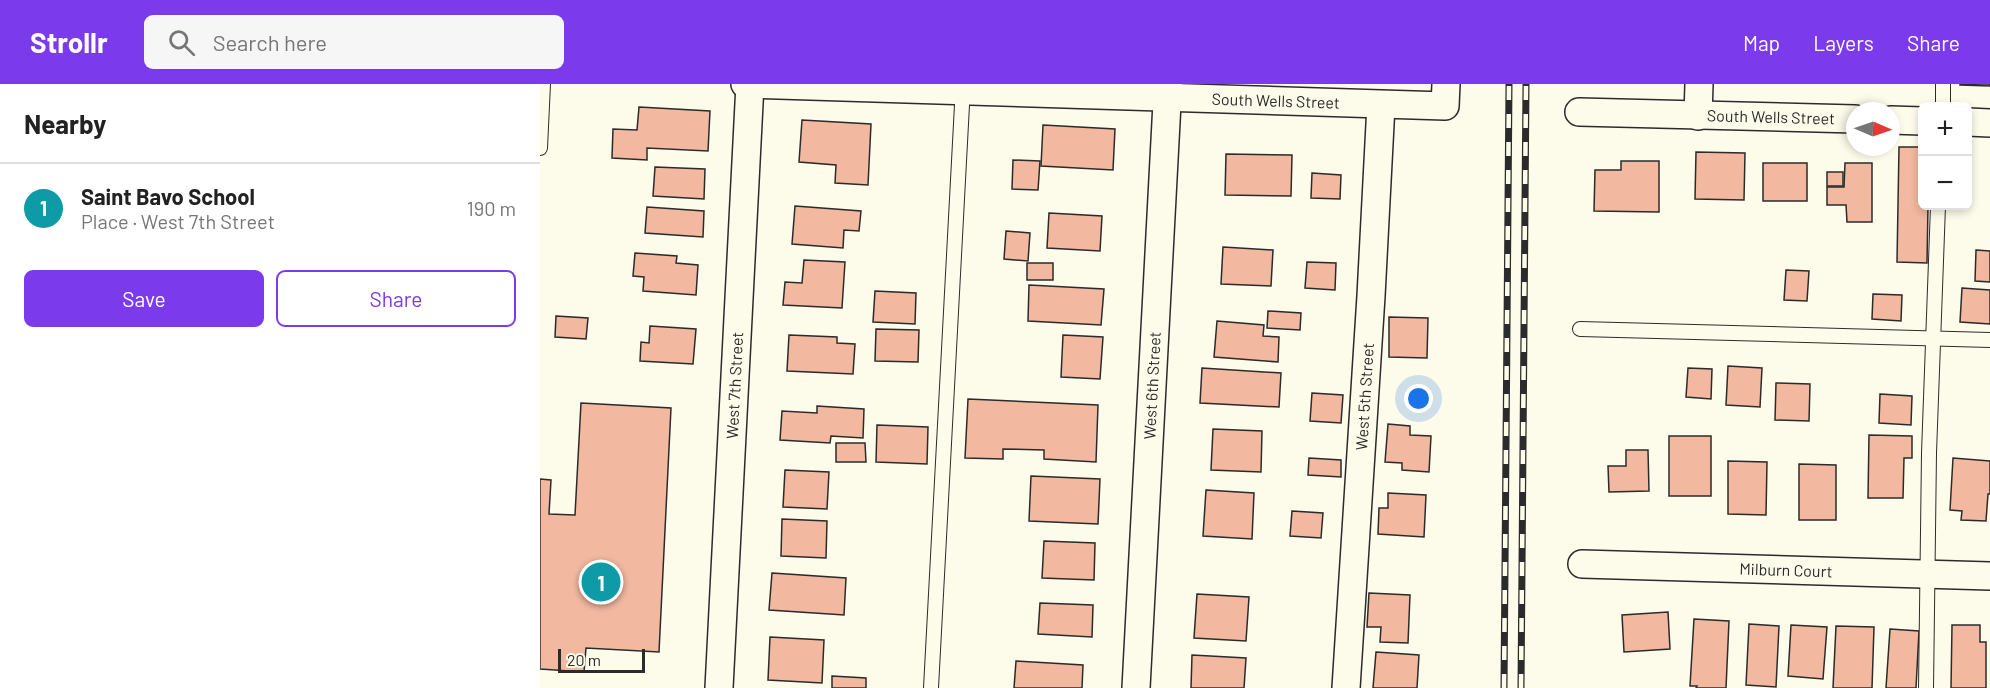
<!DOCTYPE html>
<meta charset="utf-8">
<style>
body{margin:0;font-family:Barlow,sans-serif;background:#f6f6f6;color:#222}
.controls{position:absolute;right:18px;top:18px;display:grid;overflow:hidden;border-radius:9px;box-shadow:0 3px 9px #0003}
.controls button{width:54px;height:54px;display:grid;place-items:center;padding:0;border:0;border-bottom:2px solid #e0e0e0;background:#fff;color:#222;font:30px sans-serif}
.compass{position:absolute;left:1306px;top:18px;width:54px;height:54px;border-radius:50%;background:#fff;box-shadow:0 3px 9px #0003;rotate:92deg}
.scale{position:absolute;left:18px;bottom:15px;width:87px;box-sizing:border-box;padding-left:6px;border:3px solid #2b2b2b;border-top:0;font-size:16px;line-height:21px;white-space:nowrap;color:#2b2b2b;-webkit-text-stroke:4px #fdfbea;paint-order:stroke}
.you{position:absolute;left:879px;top:315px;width:21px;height:21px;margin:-15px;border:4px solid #fff;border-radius:50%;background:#1a73e8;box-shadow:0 0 0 9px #1a73e833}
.badge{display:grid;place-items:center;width:39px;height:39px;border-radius:50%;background:#7c3aed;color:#fff;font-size:20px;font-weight:700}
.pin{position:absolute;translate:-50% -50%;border:3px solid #fff;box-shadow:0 2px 6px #0006}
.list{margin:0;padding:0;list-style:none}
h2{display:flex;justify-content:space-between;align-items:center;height:78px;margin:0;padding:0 24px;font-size:26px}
h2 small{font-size:20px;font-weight:400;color:#767676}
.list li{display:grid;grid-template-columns:39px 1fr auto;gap:18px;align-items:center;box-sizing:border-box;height:90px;padding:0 24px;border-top:2px solid #e0e0e0}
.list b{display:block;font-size:22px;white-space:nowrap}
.list p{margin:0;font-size:20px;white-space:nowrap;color:#767676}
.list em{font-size:20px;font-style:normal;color:#767676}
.actions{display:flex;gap:12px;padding:18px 24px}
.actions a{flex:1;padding:14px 0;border:2px solid #7c3aed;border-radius:9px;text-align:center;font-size:21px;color:#7c3aed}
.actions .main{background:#7c3aed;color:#fff}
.icon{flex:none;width:33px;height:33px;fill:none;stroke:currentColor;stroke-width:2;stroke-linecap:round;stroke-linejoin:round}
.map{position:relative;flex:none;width:1450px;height:604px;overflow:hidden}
header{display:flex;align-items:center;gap:36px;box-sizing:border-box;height:84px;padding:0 30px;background:#7c3aed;color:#fff}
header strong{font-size:28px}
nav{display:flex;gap:33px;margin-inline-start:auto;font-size:21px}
.search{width:420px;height:54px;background:#f6f6f6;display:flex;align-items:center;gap:15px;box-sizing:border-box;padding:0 21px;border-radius:9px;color:#767676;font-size:22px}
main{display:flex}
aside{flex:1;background:#fff}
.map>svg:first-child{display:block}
.building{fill:#f2b8a0;stroke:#2b2b2b;stroke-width:1.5}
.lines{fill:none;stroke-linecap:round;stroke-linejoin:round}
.service-casing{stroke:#2b2b2b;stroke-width:16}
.minor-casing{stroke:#2b2b2b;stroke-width:30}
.service{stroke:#fdfbea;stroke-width:14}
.minor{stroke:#fdfbea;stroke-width:27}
.rail-casing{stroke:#2b2b2b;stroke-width:7}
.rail{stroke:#fdfbea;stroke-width:4.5;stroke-dasharray:14;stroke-linecap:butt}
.labels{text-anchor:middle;stroke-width:4.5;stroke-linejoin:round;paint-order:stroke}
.street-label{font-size:16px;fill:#2b2b2b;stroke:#fdfbea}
</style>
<header>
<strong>Strollr</strong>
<div class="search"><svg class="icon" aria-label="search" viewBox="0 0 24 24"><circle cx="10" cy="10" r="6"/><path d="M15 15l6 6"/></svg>Search here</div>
<nav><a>Map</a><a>Layers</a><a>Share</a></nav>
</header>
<main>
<aside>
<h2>Nearby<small></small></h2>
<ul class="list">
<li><span class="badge" style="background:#0f9aa8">1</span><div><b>Saint Bavo School</b><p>Place · West 7th Street</p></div><em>190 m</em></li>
</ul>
<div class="actions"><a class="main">Save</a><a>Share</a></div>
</aside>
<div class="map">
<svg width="1450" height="604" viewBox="0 0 1450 604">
<rect width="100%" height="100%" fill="#fdfbea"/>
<g class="building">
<polygon points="1420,0 1450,0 1450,2 1420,1"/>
<polygon points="99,23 170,27 168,67 107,64 107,76 72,74 73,45 97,46"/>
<polygon points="262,36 331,40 328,101 295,99 296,81 259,78"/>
<polygon points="503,41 575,45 573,86 501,82"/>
<polygon points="1359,63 1382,63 1382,122 1388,122 1387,179 1357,178"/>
<polygon points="1156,68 1205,69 1204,116 1155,115"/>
<polygon points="686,70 752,71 751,112 685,111"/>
<polygon points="473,76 500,77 498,106 472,105"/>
<polygon points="1081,77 1119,77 1119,128 1054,127 1055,86 1081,86"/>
<rect x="1223" y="79" width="44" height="38"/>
<polygon points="1305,79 1332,79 1332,138 1307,138 1306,121 1287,121 1287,103 1304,103"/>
<polygon points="115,83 165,85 164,115 113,112"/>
<rect x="1287" y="88" width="16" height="14"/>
<polygon points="772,89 801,91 800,115 771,114"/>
<polygon points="255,122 321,127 319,147 304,146 303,164 252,160"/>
<polygon points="107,123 164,127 163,153 105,149"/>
<polygon points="509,129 562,132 560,167 507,164"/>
<polygon points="466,147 490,149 488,177 464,175"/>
<polygon points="683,163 733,166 731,202 681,200"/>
<polygon points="1436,166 1450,167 1450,198 1435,197"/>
<polygon points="95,169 137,172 136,179 158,181 156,211 103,207 104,193 93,192"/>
<polygon points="264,176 305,178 302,224 243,221 245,198 262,199"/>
<polygon points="767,178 796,179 795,206 765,204"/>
<rect x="487" y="179" width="26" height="17"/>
<polygon points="1246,186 1269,187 1267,217 1244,216"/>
<polygon points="489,201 564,205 561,241 488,237"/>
<polygon points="1422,204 1450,206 1450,240 1420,238"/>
<polygon points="335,207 376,209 375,240 333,238"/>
<polygon points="1333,210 1362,211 1361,237 1332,235"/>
<polygon points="728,227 761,229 760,246 727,244"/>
<polygon points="16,232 48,234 46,255 15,253"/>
<polygon points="849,233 888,234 887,274 849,273"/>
<polygon points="677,237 724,241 723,252 739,253 738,278 674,273"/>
<polygon points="110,242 156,245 153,280 100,277 101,258 109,259"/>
<polygon points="336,245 379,246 378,278 335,277"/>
<polygon points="249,251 297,253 297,259 315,260 313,290 247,287"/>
<polygon points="523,251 563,253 560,295 521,293"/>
<polygon points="1188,282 1222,284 1220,323 1186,321"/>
<polygon points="662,284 741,289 739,323 660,319"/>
<polygon points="1148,284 1172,285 1171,315 1146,313"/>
<polygon points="1236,299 1270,300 1269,337 1235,336"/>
<polygon points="772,309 803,311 801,339 770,337"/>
<polygon points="1340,310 1372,312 1371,341 1339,339"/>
<polygon points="428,315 558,321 556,378 504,375 504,366 463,365 463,375 425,374"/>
<polygon points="41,319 131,324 119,568 46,564 44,588 0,585 0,395 11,396 9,430 35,431"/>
<polygon points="277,322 324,325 323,354 291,352 290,359 240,356 242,327 277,329"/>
<polygon points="848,340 870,342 870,351 891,352 889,388 862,386 862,379 845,378"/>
<polygon points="337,341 388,343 387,380 336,378"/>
<polygon points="673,345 722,347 721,388 671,386"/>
<polygon points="1329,351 1372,352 1372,374 1364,374 1363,414 1328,414"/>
<rect x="1129" y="352" width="42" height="60"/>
<polygon points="296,359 325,359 326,378 296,378"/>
<polygon points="1086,366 1108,366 1109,407 1069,408 1068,382 1086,382"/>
<polygon points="769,374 801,376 801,393 768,391"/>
<polygon points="1413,374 1450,377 1450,410 1448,410 1446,437 1421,436 1422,427 1410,426"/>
<polygon points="1188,377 1227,378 1226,431 1188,430"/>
<polygon points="1259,380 1296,381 1296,436 1259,436"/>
<polygon points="245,386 289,388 287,425 243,423"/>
<polygon points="491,392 560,395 558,440 489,437"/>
<polygon points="666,406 714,409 712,455 663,452"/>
<polygon points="848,409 886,411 884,453 838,450 839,424 848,424"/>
<polygon points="752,427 783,429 781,454 750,452"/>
<polygon points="242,435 287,437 286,474 241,472"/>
<polygon points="504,457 555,459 554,496 502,494"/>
<polygon points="232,489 306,494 304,531 229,526"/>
<polygon points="829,509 870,511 868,559 840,558 841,543 827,543"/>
<polygon points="657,510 709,513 706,557 654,554"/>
<polygon points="500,519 553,521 552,553 498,550"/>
<polygon points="1128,528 1130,565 1084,568 1082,531"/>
<polygon points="1154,535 1189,537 1186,604 1156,604 1157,602 1150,602"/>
<polygon points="1209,540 1239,542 1236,603 1206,601"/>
<polygon points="1251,541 1287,543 1283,595 1248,592"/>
<polygon points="1412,541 1440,541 1440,558 1446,558 1446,604 1411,604"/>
<polygon points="1296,542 1334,543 1332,604 1293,604"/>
<polygon points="1350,545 1379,547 1376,604 1346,604"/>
<polygon points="230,553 284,556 282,599 228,596"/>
<polygon points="836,568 879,571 877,604 833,604"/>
<polygon points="652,571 706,574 704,604 651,604"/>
<polygon points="476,577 543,581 542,604 474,604"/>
<polygon points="292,592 326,594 326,604 292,604"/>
</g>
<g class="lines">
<g class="service-casing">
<g id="service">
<polyline points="1403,22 1403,0"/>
<polyline points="0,64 3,0"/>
<polyline points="1040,245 1450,256"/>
<polyline points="391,604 423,2"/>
<polyline points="1386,604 1389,369 1398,122"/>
</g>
</g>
<g class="minor-casing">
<g id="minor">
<path id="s1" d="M205 0 905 22 906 0"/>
<path id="s2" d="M1039 28 1315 35"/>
<polyline points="1158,32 1159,0"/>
<polyline points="1351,36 1382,37"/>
<polyline points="1428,38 1450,39"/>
<path id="s3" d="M1042 480 1450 492"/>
<path id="s4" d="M179 604 210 0"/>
<path id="s5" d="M596 604 628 0"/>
<path id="s6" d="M806 604 831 212 841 21"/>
</g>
</g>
<use href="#service" class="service"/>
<use href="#minor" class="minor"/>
<g class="rail-casing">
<g id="rail">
<polyline points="964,604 969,0"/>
<polyline points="981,604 986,0"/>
</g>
</g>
<use href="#rail" class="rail"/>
</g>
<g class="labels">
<g class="street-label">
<text dy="6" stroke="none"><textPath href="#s1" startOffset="531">South Wells Street</textPath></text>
<text dy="6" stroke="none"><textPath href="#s2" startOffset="192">South Wells Street</textPath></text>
<text dy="6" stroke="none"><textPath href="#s4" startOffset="303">West 7th Street</textPath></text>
<text dy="6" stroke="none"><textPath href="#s5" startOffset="303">West 6th Street</textPath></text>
<text dy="6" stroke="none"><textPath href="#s6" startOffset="292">West 5th Street</textPath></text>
<text dy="6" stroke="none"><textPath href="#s3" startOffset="204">Milburn Court</textPath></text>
</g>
</g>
</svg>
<div class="controls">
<button>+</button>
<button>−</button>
</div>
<svg class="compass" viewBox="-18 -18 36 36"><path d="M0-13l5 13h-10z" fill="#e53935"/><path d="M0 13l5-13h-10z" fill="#767676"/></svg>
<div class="scale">20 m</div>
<div class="you"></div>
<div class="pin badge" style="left:61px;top:498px;background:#0f9aa8">1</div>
</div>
</main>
